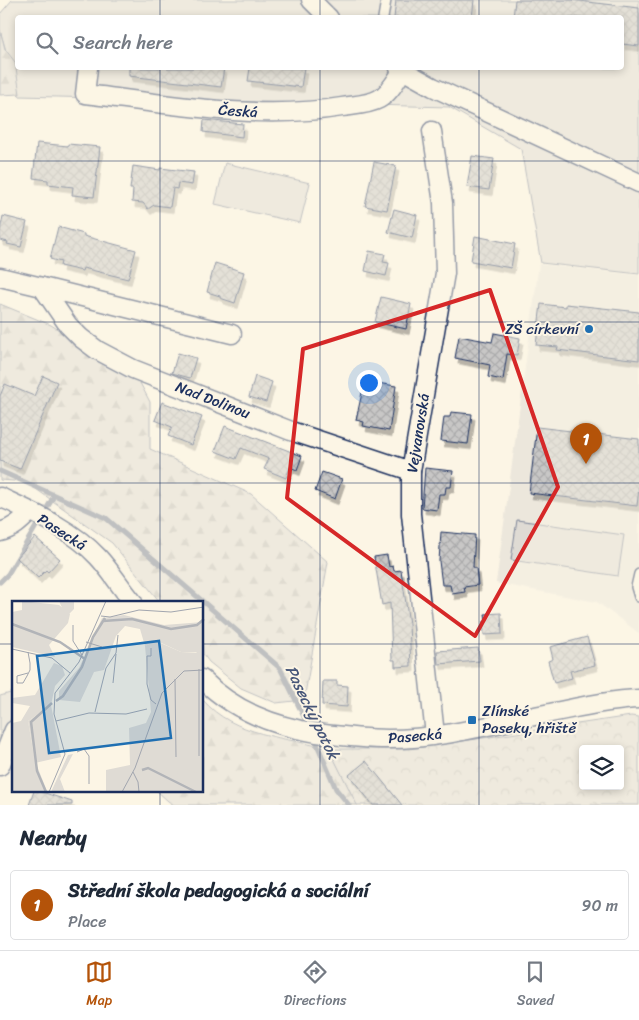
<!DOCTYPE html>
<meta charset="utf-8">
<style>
body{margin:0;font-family:Sriracha,sans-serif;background:#f2f2f3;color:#1f2937}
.controls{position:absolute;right:15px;bottom:15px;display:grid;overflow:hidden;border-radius:5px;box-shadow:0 2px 8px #0003}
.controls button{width:45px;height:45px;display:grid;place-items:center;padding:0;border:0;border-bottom:1px solid #e0e1e3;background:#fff;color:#1f2937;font:25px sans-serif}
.you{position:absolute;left:368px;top:382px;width:18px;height:18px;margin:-12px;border:4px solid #fff;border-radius:50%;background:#1a73e8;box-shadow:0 0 0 8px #1a73e833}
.badge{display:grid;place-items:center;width:32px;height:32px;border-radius:50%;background:#b45309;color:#fff;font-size:16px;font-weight:700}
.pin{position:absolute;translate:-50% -41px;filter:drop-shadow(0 1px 2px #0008)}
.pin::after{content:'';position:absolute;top:26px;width:18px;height:15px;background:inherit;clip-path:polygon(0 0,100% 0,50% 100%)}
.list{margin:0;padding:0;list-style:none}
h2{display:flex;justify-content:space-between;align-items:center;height:65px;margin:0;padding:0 20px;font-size:21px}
h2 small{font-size:16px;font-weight:400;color:#747a83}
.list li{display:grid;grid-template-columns:32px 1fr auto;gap:15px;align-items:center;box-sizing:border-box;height:70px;margin:0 10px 10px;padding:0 10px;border:1px solid #e0e1e3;border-radius:5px}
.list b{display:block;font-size:19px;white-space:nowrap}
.list p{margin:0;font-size:16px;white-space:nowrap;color:#747a83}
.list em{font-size:16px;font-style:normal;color:#747a83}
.icon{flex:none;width:28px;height:28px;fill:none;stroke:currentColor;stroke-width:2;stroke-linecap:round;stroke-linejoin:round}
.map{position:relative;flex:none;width:639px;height:805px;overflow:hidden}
.search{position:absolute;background:#fff;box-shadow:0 2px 8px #0003;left:15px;right:15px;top:15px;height:55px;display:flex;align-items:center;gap:12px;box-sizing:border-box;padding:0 18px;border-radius:5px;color:#747a83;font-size:19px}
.sheet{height:145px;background:#fff}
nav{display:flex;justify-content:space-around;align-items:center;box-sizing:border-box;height:70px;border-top:1px solid #e0e1e3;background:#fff;font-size:14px;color:#747a83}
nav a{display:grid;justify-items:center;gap:2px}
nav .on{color:#b45309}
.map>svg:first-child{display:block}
.built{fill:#ece7dc}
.grass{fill:#dfdbd4;stroke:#7d8599;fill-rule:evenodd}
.forest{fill:url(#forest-firs);stroke:#7d8599}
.park{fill:url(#park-crowns);stroke:#7d8599;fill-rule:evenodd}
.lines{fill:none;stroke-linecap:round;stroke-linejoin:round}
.stream{stroke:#767f94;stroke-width:5}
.building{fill:url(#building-cross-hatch);stroke:#1b2f5e;filter:url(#shadow)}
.service-casing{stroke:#1b2f5e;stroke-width:12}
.minor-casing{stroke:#1b2f5e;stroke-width:21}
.service{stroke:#fcf5e5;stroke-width:9}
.minor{stroke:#fcf5e5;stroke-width:18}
.marked{fill:none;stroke:#d62828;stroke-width:4;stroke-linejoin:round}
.grid{fill:none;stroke:#1b2f5e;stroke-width:1;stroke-opacity:0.55}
.poi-dot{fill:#1f6fb2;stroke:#fcf5e5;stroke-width:2}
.labels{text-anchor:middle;stroke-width:4;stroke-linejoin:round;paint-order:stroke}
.street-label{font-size:15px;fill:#1b2f5e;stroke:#fcf5e5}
.poi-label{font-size:15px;fill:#1b2f5e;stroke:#fcf5e5;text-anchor:end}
.water-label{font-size:16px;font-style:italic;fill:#485779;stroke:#fcf5e5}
.inset-river{fill:none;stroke:#b2b4b8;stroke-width:2.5}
.inset-road{fill:none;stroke:#a2a6af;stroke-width:1}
.view{fill:#1f6fb2;fill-opacity:0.15;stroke:#1f6fb2;stroke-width:2.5}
.inset-edge{fill:none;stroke:#1b2f5e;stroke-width:2.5}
</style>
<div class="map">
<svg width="639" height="805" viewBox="0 0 639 805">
<defs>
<pattern id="forest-firs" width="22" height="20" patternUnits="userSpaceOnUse" patternTransform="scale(1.25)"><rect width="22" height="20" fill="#dfdbd4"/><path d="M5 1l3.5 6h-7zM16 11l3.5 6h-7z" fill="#bfbcb8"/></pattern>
<pattern id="park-crowns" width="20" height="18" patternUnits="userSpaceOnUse" patternTransform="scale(1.25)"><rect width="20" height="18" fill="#dfdbd4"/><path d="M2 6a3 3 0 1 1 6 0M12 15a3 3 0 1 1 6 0" fill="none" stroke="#bfbcb8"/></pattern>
<pattern id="building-cross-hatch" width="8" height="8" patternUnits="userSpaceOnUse" patternTransform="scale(1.25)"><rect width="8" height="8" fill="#c8c7c6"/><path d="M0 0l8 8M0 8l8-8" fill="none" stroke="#ababac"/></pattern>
<filter id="shadow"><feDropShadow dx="3" dy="5.5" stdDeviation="0" flood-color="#0004"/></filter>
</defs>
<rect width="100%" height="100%" fill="#fcf5e5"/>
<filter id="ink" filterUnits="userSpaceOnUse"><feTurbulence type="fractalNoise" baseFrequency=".02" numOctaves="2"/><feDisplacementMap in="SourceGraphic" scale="10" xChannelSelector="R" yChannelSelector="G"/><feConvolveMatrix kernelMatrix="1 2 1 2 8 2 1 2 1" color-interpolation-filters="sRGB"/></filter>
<g filter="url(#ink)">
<polygon class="built" points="539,264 639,275 639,633 597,602 496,583"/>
<g class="grass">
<path d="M12 0H639V274L541 263 521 149 449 107 19 96 0 30V14ZM18 18H622V68H18Z"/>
<polygon points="225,163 310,183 300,223 215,204"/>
<polygon points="517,520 624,535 618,576 511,560"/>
<polygon points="14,692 14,711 0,745 0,696"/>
</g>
<g class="forest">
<polygon points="0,30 5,49 15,62 20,94 0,95"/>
<polygon points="0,304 51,325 139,381 150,402 150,449 251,494 328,562 304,700 276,703 241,688 209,662 203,654 202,602 160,602 112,543 19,477 14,481 0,480"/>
<path d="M203 700C234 736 286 737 329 749L358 805H174L168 801 157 791H202Z"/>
</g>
<path class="park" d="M631 716 639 717V805H357L329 749H409ZM583 749H620V786H583Z"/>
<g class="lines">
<g class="stream">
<polyline points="0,471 106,518 280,668 309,727"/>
<polyline points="0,582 8,574 54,496"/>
<polyline points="314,737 336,789 349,805"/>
</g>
</g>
<g class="building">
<polygon points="396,0 474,0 472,18 394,18"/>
<polygon points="515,0 571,0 639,8 639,46 622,44 622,18 513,18"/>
<polygon points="129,68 224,68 221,87 129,76"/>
<polygon points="250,68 304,68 301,87 248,81"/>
<polygon points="204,120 243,124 242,137 203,132"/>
<polygon points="37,143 68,146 68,144 100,147 94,197 72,195 73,187 48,184 48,180 33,178"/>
<polygon points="472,156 494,159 489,190 467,187"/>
<polygon points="374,162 396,166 387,210 365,206"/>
<polygon points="133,166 160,170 160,168 194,172 192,185 178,183 177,189 173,188 170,207 154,205 148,209 143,203 132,202 133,189 130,189"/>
<polygon points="394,209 417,215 412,238 388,232"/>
<polygon points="3,216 27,222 21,247 7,244 8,242 0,240 0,231"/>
<polygon points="58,227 84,234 84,236 136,250 128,279 83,268 82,271 60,266 61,262 50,259"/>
<polygon points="475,236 515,244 511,268 471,261"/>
<polygon points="369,251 385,254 383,262 389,263 386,276 365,271"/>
<polygon points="215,263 244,272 235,303 220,298 220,296 207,292"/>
<polygon points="381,297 411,304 406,329 375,322"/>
<polygon points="541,304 566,307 566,304 639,312 639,360 557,350 558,347 536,345"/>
<polygon points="494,333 520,338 517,355 507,354 503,380 488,377 490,365 455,358 459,336 492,342"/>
<polygon points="178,353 196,358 190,378 172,373"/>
<polygon points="43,376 57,382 20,469 0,461 0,396 5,384 34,396"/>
<polygon points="255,376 272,382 266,402 249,397"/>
<polygon points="371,382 396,386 389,431 363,426 364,422 356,420 363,388 370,389"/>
<polygon points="162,402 202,417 191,445 168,436 172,427 155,420"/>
<polygon points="451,412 472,414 468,444 441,441 444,417 450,417"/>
<polygon points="225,426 302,456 297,470 290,467 286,478 264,469 269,459 241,448 236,459 215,451"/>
<polygon points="537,427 639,439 639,488 637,506 529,493"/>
<polygon points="425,468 453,471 451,487 446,487 445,494 439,494 437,510 422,508"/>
<polygon points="322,472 342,479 335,499 315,491"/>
<polygon points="441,532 475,535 473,567 476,568 478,585 464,587 465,592 452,594 450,585 442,585 439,561"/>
<polygon points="35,537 60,559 48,572 46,570 38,578 17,558"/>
<polygon points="387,555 389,567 393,566 394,571 401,570 409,624 411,666 395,667 395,660 392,660 390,603 382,605 374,557"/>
<polygon points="501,613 502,634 484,635 483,622 486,622 485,614"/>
<polygon points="587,637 595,665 570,671 572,678 554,683 548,661 553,659 550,647"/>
<polygon points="478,648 480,661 438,664 437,651"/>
<polygon points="323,681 337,681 337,685 348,686 347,707 322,705"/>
<polygon points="366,761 402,805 373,805 349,775"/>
<polygon points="34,791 39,791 72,802 72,805 29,805"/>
</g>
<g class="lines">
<g class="service-casing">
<g id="service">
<polyline points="383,18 386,0"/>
<polyline points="639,574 636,587 639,597"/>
</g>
</g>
<g class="minor-casing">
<g id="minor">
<polyline points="311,0 329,18"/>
<path d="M88 68 85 94C170 104 257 121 342 107 354 105 368 105 379 99 390 93 396 80 403 70"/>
<polyline points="399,68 433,87 639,183"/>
<polyline points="432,131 443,203 445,273 411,471 411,514 435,735"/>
<polyline points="0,277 42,287 68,325 81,338 97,350 133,369 291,431 411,471"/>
<polyline points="42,287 232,334"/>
<path d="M0 497C34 513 72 529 98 557 111 571 121 588 133 602"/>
<path d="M0 532C13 529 21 521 30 512"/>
<path d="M202 679C234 711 273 726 317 733 340 736 364 739 388 739 441 739 494 724 545 714 576 708 608 700 639 699"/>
<polyline points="0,766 14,730"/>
</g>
</g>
<use href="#service" class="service"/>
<use href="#minor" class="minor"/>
</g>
</g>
<path d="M0 0H639V805H0ZM490 290 558 487 475 636 287 498 303 349Z" fill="#fcf5e5" fill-opacity=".55" fill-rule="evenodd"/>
<path class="marked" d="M490 290 558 487 475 636 287 498 303 349Z"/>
<path class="grid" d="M160 0V18M320 0V18M479 0V18M160 68V602M320 68V805M479 68V805M0 161H639M0 322H639M0 483H639M0 644H14M202 644H639M160 791V805"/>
<g class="poi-dot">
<circle cx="589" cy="329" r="5"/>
<rect x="467" y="715" width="10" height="10" rx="2.5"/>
</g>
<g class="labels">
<g class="street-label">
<text transform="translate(238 111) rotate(4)" y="5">Česká</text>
<text transform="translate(213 400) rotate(21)" y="5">Nad Dolinou</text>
<text transform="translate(418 433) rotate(-81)" y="5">Vejvanovská</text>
<text transform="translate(62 532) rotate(33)" y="5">Pasecká</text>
<text transform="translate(415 736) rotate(-5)" y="5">Pasecká</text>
</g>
<g class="poi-label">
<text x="579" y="334">ZŠ církevní</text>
<text x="482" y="716" text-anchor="start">Zlínské<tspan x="482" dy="17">Paseky, hřiště</tspan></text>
</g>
<g class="water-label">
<text transform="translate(313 712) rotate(64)" y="6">Pasecký potok</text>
</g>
</g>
<g transform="translate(12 601)">
<rect width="191" height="191" fill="#fcf5e5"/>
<path d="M10 0 47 4 58 13 56 22 37 44 43 56 0 46V11L10 9ZM144 40 169 51 191 52V188L186 191H94V169L118 164 117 127 134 122 139 111 133 45ZM61 153 48 178 53 191H39L56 154Z" fill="#dfdbd4"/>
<path d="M47 0H62V8L57 13 52 11ZM112 14 152 24 191 21V58L184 51H169L145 40 133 45 128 28 113 25 104 35 92 69 82 71 68 101 47 99V90L67 67 90 17ZM42 62 50 65 53 74 43 85 39 104 16 120 23 160 35 190 0 191V122L9 120 18 105 0 102V97L23 94ZM173 168 189 173 191 189 189 191H175V185L165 179 166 169Z" fill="#dfdbd4"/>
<path d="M39 104 49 156 23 162 16 120Z" fill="#dfdbd4"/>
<path class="inset-river" d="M91 20 120 18 159 28 185 24 192 18M0 23 48 41 73 58M44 100 51 95 70 66 81 36 93 17M130 169 136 167 184 191M34 191 25 170 19 121 40 102"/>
<path class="inset-road" d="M89 15 98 16 127 9 159 11 192 6M61 24V40L70 54M74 41 90 46M139 47V55H135V83L139 99 144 103M0 48 40 57 58 72M16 51 18 62V69L15 75 11 82H5V75L16 72M163 78 164 156M101 82 104 53M83 111 94 67 104 52 106 34M44 120 77 112 114 113 135 108M65 151 72 148 77 155V183M187 155V68M121 171 126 181 127 191M37 191 53 153 42 113 43 92 67 61 94 0M110 191 123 167 150 92 172 70 192 69"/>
<path class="view" d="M147 40 159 137 37 152 25 55Z"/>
<rect width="191" height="191" class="inset-edge"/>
</g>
</svg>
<div class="controls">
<button><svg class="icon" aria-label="layers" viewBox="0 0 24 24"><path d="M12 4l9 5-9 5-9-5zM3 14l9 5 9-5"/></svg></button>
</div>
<div class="you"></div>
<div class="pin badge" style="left:586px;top:464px">1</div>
<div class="search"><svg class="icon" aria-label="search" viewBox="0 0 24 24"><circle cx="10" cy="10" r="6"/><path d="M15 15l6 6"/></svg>Search here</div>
</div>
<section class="sheet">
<h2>Nearby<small></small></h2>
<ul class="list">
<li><span class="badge">1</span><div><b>Střední škola pedagogická a sociální</b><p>Place</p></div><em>90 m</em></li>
</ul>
</section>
<nav>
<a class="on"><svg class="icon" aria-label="map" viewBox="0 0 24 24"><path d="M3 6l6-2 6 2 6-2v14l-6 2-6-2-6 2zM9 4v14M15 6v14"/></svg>Map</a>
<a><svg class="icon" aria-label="directions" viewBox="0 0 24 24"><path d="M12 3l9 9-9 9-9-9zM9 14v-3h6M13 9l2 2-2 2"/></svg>Directions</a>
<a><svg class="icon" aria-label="saved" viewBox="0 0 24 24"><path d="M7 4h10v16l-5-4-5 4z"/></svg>Saved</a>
</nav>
